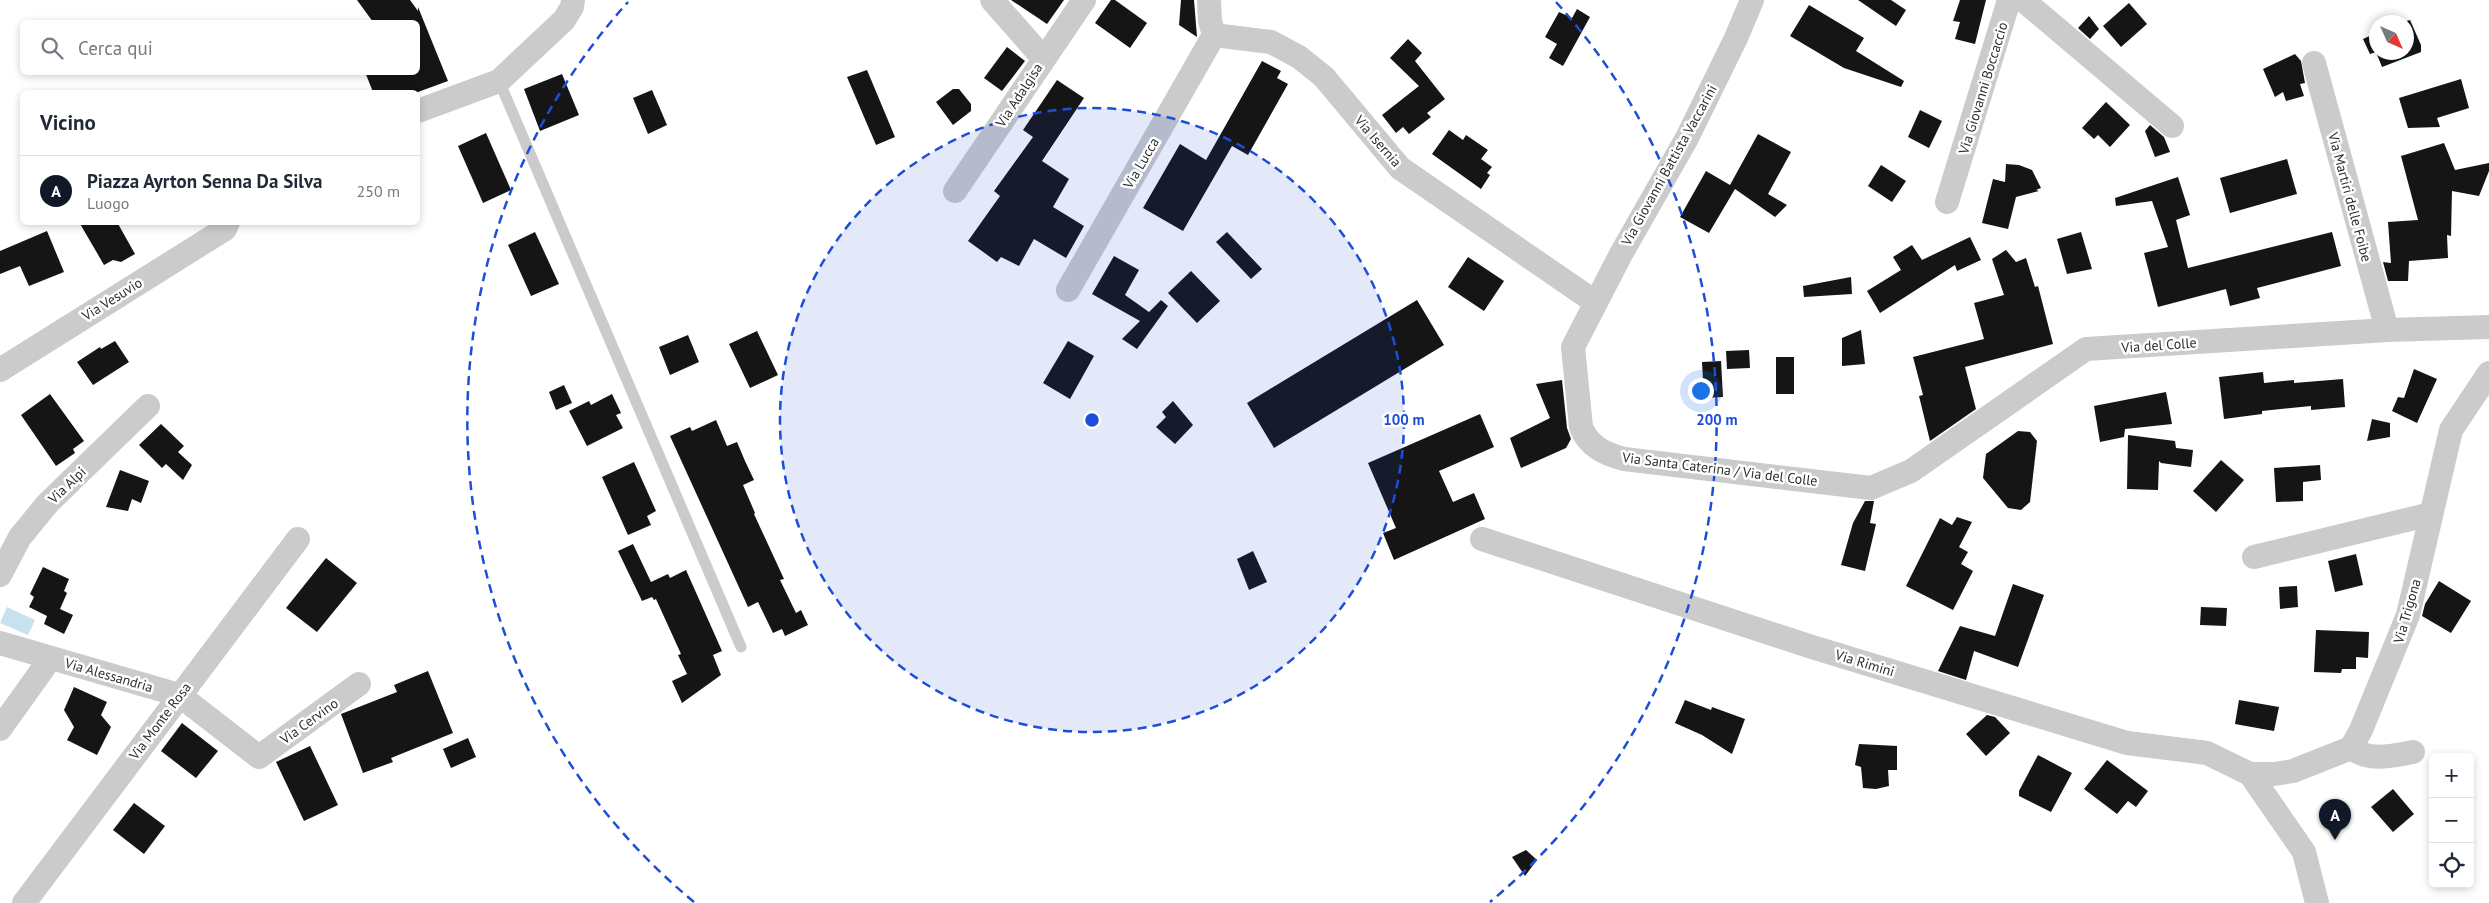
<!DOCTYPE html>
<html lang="it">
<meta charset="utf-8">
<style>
body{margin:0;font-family:"PT Sans",sans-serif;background:#f6f6f7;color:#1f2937}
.controls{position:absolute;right:15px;bottom:15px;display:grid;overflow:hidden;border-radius:8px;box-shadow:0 2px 8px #0003}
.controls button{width:45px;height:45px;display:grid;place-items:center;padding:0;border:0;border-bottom:1px solid #e0e1e3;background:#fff;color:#1f2937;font:25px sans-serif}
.compass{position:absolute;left:2369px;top:15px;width:45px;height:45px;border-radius:50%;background:#fff;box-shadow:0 2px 8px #0003;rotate:135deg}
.you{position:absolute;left:1700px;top:390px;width:18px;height:18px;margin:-12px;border:4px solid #fff;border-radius:50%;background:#1a73e8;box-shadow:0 0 0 8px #1a73e833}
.badge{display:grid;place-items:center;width:32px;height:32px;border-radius:50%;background:#111827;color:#fff;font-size:16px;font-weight:700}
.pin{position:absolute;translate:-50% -41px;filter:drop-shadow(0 1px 2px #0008)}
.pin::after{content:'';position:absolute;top:26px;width:18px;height:15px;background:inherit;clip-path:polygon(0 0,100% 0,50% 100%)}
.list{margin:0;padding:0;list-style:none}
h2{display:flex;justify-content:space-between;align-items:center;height:65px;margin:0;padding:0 20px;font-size:21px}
h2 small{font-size:16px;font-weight:400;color:#747a83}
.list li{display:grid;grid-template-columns:32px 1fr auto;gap:15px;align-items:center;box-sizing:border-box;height:70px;padding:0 20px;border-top:1px solid #e0e1e3}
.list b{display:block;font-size:19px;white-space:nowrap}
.list p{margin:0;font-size:16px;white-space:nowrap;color:#747a83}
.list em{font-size:16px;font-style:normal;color:#747a83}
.icon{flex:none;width:28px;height:28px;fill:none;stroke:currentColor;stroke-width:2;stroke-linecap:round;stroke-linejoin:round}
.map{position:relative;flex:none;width:2489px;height:903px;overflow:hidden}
.search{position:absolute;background:#fff;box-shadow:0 2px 8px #0003;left:20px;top:20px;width:400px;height:55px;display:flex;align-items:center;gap:12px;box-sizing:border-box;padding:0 18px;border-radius:8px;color:#747a83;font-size:19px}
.panel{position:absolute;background:#fff;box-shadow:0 2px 8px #0003;left:20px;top:90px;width:400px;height:135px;border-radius:8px}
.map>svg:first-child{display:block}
.water{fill:#c7e2ed}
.building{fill:#151515}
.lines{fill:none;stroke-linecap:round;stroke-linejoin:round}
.lane{stroke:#cbcbcb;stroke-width:11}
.street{stroke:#cbcbcb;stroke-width:24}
.ring{fill:none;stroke:#1d4ed8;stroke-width:2.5;stroke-dasharray:9 6}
.labels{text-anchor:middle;stroke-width:5;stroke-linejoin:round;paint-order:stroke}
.street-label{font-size:14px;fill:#2e2e2e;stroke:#fff}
.centre{fill:#1d4ed8;stroke:#fff;stroke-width:2.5}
.ring-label{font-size:15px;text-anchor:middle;font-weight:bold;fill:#1d4ed8;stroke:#fff;stroke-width:5;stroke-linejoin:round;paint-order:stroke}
</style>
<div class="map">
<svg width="2489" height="903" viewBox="0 0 2489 903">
<rect width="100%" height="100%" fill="#fff"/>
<polygon class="water" points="7,607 35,620 28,635 0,623"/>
<g class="building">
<polygon points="357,0 410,0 418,11 418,7 448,81 418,92 373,92 365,72 418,72 418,22 373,22"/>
<polygon points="1011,0 1064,0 1047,24"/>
<polygon points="1111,0 1115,0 1147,23 1130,48 1095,23"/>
<polygon points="1181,0 1194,0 1197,37 1179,25"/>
<polygon points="1858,0 1891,0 1906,10 1896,26"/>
<polygon points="1960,0 1986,0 1975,44 1955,39 1960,22 1953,21"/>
<polygon points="2129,3 2147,24 2121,47 2103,26"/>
<polygon points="1809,5 1864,38 1856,51 1904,81 1901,87 1844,68 1790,36"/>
<polygon points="1577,9 1590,17 1563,66 1549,58 1557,44 1545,37 1559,12 1572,18"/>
<polygon points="2089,16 2099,29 2090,39 2078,28"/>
<polygon points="2410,20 2421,45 2421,52 2382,67 2376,52 2370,54 2363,39 2376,33 2376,52 2406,52 2406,22 2403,22"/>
<polygon points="1408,39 1422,53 1415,61 1445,99 1427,113 1431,117 1409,134 1403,127 1396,133 1382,115 1419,86 1390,58"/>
<polygon points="1007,47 1025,61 1002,91 984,78"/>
<polygon points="2295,54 2301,61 2305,83 2300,84 2304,96 2286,101 2283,92 2275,97 2263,69"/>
<polygon points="1262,61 1281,71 1277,78 1288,84 1248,155 1232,146 1183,231 1143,208 1180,144 1206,160"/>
<polygon points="867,70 895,137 876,145 847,77"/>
<polygon points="562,74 579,115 540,131 524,89"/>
<polygon points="2461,79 2469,108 2437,118 2440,127 2408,128 2399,98"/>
<polygon points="1057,80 1084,98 1042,161 1069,179 1053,207 1084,226 1066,258 1034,239 1019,266 1001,257 997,262 968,241 1000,196 994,191 1033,137 1023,130"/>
<polygon points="953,89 959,89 971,104 971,111 953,125 936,102"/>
<polygon points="652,90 667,125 648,134 633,98"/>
<polygon points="2106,102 2130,125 2110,147 2098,135 2094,139 2082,128"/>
<polygon points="1920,110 1942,121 1929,148 1908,137"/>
<polygon points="2150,125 2164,137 2170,152 2155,157 2145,131"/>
<polygon points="1449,130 1463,140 1466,135 1488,150 1481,159 1492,167 1487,173 1490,175 1481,189 1432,154"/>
<polygon points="486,133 511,190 483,203 458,146"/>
<polygon points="1758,134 1791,152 1768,194 1787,205 1775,217 1735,189 1709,233 1680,217 1706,171 1730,185"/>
<polygon points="2444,143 2455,170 2489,163 2489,171 2479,196 2452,191 2451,236 2447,235 2448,258 2409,261 2408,281 2388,281 2383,262 2391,263 2388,222 2418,220 2401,156"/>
<polygon points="2287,159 2297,194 2230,213 2220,178"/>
<polygon points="2006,164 2019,165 2032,170 2041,188 2036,190 2039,191 2016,197 2008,229 1982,223 1993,179 2005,182"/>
<polygon points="1881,165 1906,181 1892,202 1868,186"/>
<polygon points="2178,177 2190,215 2176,220 2188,268 2332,232 2341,266 2257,288 2260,298 2230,306 2226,289 2158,307 2144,253 2168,247 2152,201 2116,206 2115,198"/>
<polygon points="79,222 117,222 135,254 121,262 113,260 104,265"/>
<polygon points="47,231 64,272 29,286 20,266 0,274 0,251"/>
<polygon points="535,232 559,284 531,296 508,245"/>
<polygon points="1227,232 1262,269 1251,279 1216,242"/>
<polygon points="2081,232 2092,269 2067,274 2057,239"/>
<polygon points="1970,237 1981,260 1957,271 1955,265 1880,313 1867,291 1901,270 1893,257 1912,245 1922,260"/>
<polygon points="2006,250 2016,262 2026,258 2035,287 2038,286 2053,344 1965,367 1976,409 1930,441 1919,396 1923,395 1913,357 1984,339 1974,303 2004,295 1992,259"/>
<polygon points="1114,256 1139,270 1125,295 1149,312 1161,300 1168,306 1137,349 1122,339 1140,321 1092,294"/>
<polygon points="1468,257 1504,281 1484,311 1448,287"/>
<polygon points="1191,271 1220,301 1197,323 1168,293"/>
<polygon points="1851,277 1852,294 1804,297 1803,286"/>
<polygon points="1417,300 1444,345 1274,448 1247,403"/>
<polygon points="1861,330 1865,364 1842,366 1842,338"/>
<polygon points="757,331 778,375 750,388 729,344"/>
<polygon points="688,335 699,362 670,375 659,347"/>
<polygon points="115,341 129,362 93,385 77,362 100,347 101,349"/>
<polygon points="1068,341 1094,356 1070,399 1043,383"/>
<polygon points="1749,350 1750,368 1727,369 1726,351"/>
<rect x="1776" y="357" width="18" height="37"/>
<polygon points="1721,361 1723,397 1704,398 1702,362"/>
<polygon points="2414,369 2437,379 2417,423 2392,411 2398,397 2404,398"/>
<polygon points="2263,372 2264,383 2294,380 2294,383 2343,379 2345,407 2311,410 2311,406 2262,411 2262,414 2224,419 2219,377"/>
<polygon points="1562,380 1567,428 1571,439 1566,448 1521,468 1510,438 1550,418 1536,384"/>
<polygon points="564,385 572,403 556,410 549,392"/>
<polygon points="2166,392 2172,424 2125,429 2124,437 2100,442 2094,406"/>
<polygon points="50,394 84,441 73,449 75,453 56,466 21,415"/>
<polygon points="612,394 621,413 616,415 623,428 587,446 569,411 589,401 591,405"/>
<polygon points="1173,401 1193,425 1175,444 1156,427 1166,417 1162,412"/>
<polygon points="1480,414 1494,447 1439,471 1453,502 1474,493 1485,519 1394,560 1383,533 1396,528 1368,463"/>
<polygon points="2372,419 2390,423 2390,437 2367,441"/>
<polygon points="716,420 727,446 737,442 745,461 754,480 743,485 755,513 754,514 784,579 780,580 796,613 801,610 808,625 785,636 782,629 773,633 758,602 748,607 670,436 690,427 692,431"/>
<polygon points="161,424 184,446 178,452 192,465 183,480 166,464 162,468 139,445"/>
<polygon points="2018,431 2030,432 2037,441 2030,502 2021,510 2008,508 1983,478 1986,454"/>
<polygon points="2128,435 2175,441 2176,448 2193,450 2191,467 2161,463 2159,461 2158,490 2127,489"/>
<polygon points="2221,460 2244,480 2216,512 2193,491"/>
<polygon points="634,462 656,511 647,516 651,525 628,535 602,477"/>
<polygon points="2320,465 2321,480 2303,482 2303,501 2276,502 2274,468"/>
<polygon points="120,470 149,481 141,503 132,499 128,511 106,507"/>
<polygon points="1865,501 1874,501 1870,523 1876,524 1865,571 1841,565 1853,523"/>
<polygon points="1957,517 1972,522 1959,547 1968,552 1961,564 1973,571 1953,610 1906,586 1940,518 1952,525"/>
<polygon points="633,544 651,582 668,574 670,578 686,570 722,651 713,655 721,675 682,703 672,681 687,674 678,655 681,654 656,599 654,600 652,597 642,601 618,551"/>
<polygon points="1253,551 1267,582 1249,590 1237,559"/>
<polygon points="2356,554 2363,585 2335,592 2328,561"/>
<polygon points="326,558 357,583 317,632 286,608"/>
<polygon points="43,567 69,579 64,591 67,593 60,609 73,615 64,634 44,624 47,616 29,607 34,597 30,594"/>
<polygon points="2439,581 2471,601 2451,633 2422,616 2425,604"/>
<polygon points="2013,584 2044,595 2018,667 1974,651 1966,680 1938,671 1960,626 1995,636"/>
<polygon points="2297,586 2298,607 2280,609 2279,587"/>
<polygon points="2201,607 2227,608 2226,626 2200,625"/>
<polygon points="2316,630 2369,632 2368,658 2356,657 2356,669 2342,669 2341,673 2314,672"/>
<polygon points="428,671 453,733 391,758 393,762 363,773 341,714 397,692 394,685"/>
<polygon points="74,687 107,702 101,715 111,727 97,755 67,740 74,727 64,710"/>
<polygon points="1685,700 1711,710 1712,707 1745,719 1732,754 1702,735 1675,723"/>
<polygon points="2239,700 2279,707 2274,731 2235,724"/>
<polygon points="1987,715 1995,717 2010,733 1986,756 1966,734"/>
<polygon points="182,723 218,751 196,778 161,751"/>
<polygon points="468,738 476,757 451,768 443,749"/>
<polygon points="1859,744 1897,746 1897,770 1888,770 1889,786 1876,789 1863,788 1861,767 1855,765"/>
<polygon points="310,746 338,805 304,821 276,762"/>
<polygon points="2038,755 2072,773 2051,812 2019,796 2019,791"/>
<polygon points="2107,760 2148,791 2136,807 2128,801 2117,814 2084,789"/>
<polygon points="2393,789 2414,814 2393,832 2371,807"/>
<polygon points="134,803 165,826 144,854 113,830"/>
<polygon points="1526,850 1537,860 1525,876 1512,857"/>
</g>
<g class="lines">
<polyline class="lane" points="499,81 741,647"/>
<g class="street">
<polyline points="992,0 1043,58"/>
<polyline points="1209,0 1210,21 1214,35 1271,42 1299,57 1324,77 1400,168 1595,302"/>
<path d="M1752 0 1736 38 1687 138 1621 254 1573 347 1581 427C1588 446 1605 454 1624 459L1871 488 1911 471 2086 349 2387 330 2489 327"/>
<polyline points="2023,0 2172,126"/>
<polyline points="2314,63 2387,330"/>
<polyline points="418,111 499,81 564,20 572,7 573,0"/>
<polyline points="955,191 1084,0"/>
<polyline points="1947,202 2009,0"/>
<polyline points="1068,290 1214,35"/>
<polyline points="0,370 225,229 228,222"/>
<polyline points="1482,539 1812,647 2127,743 2207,753 2250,774 2274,774 2293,771 2351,748 2361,730 2408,615 2451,430 2489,373"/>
<polyline points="2254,557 2431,514"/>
<polyline points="0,575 20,537 48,503 148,406"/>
<polyline points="0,643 179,695 259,757 359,684"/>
<polyline points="0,729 50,659"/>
<path d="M2351 748C2370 762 2391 756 2413 752"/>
<polyline points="2250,774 2304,852 2317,903"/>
<polyline points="24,903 298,539"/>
</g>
</g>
<circle cx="1092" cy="420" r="312" fill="#1d4ed8" fill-opacity=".12"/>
<g class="ring">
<circle cx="1092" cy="420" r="312"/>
<path d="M694 902A625 625 0 0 1 628 2M1556 2A625 625 0 0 1 1490 902"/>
</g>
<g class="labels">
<g class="street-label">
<text transform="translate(1983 88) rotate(-73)" y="5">Via Giovanni Boccaccio</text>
<text transform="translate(1019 95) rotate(-57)" y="5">Via Adalgisa</text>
<text transform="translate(1378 141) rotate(49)" y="5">Via Isernia</text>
<text transform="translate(1141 163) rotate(-60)" y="5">Via Lucca</text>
<text transform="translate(1669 165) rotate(-61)" y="5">Via Giovanni Battista Vaccarini</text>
<text transform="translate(2350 197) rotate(75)" y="5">Via Martiri delle Foibe</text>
<text transform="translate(112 299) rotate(-32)" y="5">Via Vesuvio</text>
<text transform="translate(2159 345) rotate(-4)" y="5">Via del Colle</text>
<text transform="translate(1720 469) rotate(7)" y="5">Via Santa Caterina / Via del Colle</text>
<text transform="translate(67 485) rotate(-44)" y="5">Via Alpi</text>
<text transform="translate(2407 611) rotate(-74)" y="5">Via Trigona</text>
<text transform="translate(1865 663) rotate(17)" y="5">Via Rimini</text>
<text transform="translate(109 675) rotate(16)" y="5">Via Alessandria</text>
<text transform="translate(160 721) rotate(-53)" y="5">Via Monte Rosa</text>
<text transform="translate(309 721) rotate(-36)" y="5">Via Cervino</text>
</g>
</g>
<circle cx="1092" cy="420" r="8" class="centre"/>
<g class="ring-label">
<text x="1404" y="425">100 m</text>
<text x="1717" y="425">200 m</text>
</g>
</svg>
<div class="controls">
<button>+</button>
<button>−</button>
<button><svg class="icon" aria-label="locate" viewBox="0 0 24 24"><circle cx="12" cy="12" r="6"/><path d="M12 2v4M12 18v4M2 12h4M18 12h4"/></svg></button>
</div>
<svg class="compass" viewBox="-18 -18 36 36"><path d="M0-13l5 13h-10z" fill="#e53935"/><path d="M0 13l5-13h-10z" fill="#747a83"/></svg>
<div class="you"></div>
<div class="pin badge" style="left:2335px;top:840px">A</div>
<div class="search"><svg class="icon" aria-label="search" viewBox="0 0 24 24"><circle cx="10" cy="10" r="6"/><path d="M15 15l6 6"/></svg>Cerca qui</div>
<section class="panel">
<h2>Vicino<small></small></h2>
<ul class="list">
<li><span class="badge">A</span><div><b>Piazza Ayrton Senna Da Silva</b><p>Luogo</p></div><em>250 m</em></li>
</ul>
</section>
</div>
